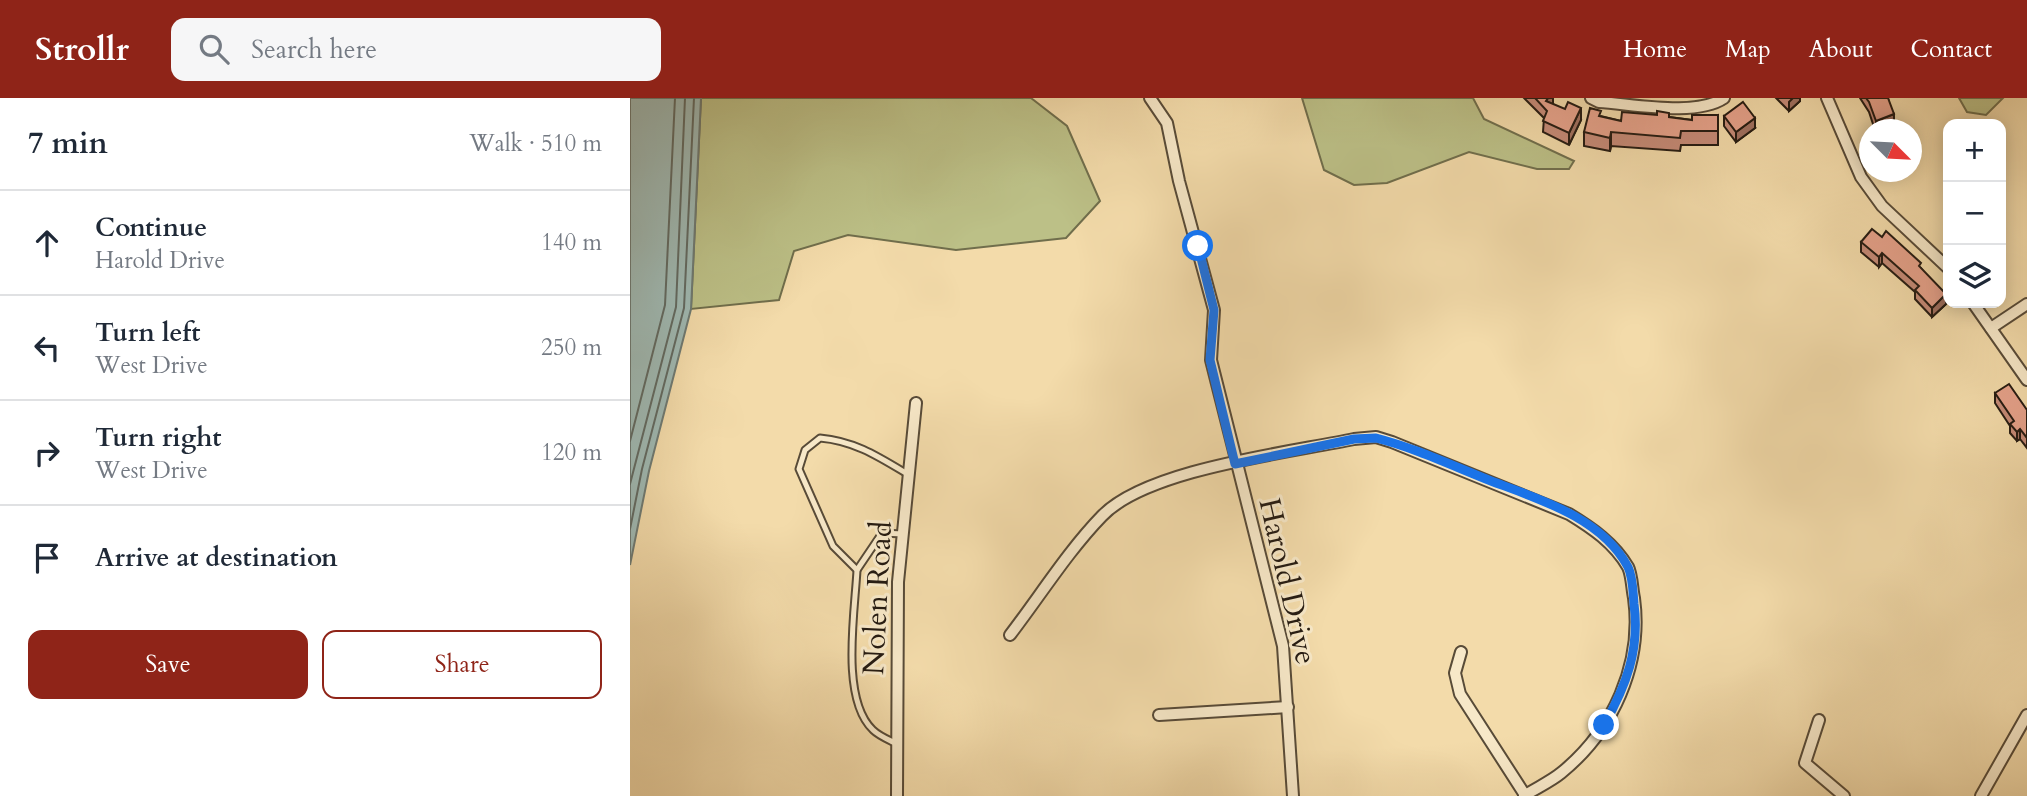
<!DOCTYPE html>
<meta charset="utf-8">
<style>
body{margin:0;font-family:Cardo,serif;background:#f6f6f7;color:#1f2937}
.controls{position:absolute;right:21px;top:21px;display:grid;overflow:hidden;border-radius:14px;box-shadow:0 4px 18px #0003}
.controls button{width:63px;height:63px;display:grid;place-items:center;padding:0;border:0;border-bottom:2px solid #e0e1e3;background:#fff;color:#1f2937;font:35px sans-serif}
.compass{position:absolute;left:1229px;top:21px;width:63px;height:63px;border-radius:50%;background:#fff;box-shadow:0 4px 18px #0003;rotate:114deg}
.stop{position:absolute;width:21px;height:21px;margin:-16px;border:5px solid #1a73e8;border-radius:50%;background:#fff}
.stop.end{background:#1a73e8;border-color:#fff;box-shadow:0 2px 7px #0008}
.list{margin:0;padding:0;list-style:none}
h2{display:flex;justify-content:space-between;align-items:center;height:91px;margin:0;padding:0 28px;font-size:30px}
h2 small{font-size:23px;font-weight:400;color:#747a83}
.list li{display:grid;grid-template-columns:46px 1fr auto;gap:21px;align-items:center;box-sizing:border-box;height:105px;padding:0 28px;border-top:2px solid #e0e1e3}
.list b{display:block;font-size:26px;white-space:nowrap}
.list p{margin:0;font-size:23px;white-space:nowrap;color:#747a83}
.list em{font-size:23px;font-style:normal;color:#747a83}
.actions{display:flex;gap:14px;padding:21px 28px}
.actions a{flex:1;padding:16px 0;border:2px solid #8f2418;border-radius:14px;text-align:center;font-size:24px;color:#8f2418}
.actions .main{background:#8f2418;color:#fff}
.icon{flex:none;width:38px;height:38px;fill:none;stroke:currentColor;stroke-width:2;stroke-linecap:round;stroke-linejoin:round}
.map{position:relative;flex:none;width:1397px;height:698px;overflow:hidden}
header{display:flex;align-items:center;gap:42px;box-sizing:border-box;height:98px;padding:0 35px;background:#8f2418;color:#fff}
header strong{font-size:33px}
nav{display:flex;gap:38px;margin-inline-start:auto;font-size:24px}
.search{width:490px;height:63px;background:#f6f6f7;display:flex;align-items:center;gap:18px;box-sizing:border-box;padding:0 24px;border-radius:14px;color:#747a83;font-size:26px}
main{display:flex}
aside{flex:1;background:#fff}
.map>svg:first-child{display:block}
.green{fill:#bcc087;stroke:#706e4c;stroke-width:2}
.water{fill:#9fb9b3;stroke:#6e7a73;stroke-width:2}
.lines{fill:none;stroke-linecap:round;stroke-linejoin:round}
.shore{stroke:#626a62;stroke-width:2}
.service-casing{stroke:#584b38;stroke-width:9}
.minor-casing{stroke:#584b38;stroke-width:14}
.service{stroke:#f7e8c8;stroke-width:5}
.minor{stroke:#f7e8c8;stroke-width:10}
.wall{fill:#c68b78;stroke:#251b12;stroke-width:2}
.shaded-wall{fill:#a17161;stroke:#251b12;stroke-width:2}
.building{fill:#e6a28b;stroke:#251b12;stroke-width:2}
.route{stroke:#1a73e8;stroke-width:9}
.labels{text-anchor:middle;stroke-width:6;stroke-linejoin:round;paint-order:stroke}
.street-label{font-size:30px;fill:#251b12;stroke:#f7e8c8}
</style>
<header>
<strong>Strollr</strong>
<div class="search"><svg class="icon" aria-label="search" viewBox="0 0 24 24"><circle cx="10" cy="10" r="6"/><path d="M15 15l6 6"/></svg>Search here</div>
<nav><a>Home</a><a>Map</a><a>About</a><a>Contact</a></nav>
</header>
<main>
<aside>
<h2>7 min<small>Walk · 510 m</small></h2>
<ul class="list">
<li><svg class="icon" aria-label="ahead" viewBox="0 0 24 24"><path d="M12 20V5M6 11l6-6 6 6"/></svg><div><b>Continue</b><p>Harold Drive</p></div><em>140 m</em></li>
<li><svg class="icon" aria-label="left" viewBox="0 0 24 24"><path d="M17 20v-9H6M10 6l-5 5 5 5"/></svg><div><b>Turn left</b><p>West Drive</p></div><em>250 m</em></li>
<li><svg class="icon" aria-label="right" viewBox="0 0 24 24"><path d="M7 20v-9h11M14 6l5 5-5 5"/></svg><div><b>Turn right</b><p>West Drive</p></div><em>120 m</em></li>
<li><svg class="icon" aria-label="arrive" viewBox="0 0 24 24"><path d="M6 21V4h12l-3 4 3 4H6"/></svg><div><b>Arrive at destination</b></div></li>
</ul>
<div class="actions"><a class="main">Save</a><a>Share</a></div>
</aside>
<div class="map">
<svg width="1397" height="698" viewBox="0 0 1397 698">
<rect width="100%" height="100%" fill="#f3dbaa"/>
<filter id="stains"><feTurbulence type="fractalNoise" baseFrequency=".00286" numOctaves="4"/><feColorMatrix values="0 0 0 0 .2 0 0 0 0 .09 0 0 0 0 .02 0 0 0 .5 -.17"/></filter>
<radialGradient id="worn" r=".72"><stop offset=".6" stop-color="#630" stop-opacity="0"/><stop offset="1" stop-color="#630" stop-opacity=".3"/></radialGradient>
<g class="green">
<polygon points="71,0 401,0 437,28 470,103 436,140 326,152 218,137 164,153 149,202 61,211"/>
<polygon points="672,0 843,0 854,21 944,63 939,71 907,71 839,54 757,85 724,87 694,72"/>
<polygon points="1329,0 1373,0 1356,17 1337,14"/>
</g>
<polygon class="water" points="0,0 71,0 61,211 19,373 0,467"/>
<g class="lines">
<g class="shore">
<polyline points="0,343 35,207 45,0"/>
<polyline points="0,386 46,209 55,0"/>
<polyline points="0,431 12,371 54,210 64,0"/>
</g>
<g class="service-casing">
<g id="service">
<polyline points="227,472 252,435 273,436"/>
<path d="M267 646C259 642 249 638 243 632 210 601 225 513 227 472L203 448 169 371 175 352 190 340C225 343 249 359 279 377"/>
</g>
</g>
<g class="minor-casing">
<g id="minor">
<polyline points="520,0 537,25 549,83 584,212 581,262 653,548 663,698"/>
<path d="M961 0 969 4C1003 6 1066 19 1094 0"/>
<polyline points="1197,0 1231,79 1252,108 1318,170"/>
<polyline points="1343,205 1397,282"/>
<polyline points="1361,230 1397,206"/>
<path d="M380 537C410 498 438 453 472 418 517 371 658 355 724 341L746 339 762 344 939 416C962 430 984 445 998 469 1002 477 1002 491 1004 500 1013 566 983 633 931 675 920 684 906 690 894 698"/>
<polyline points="831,554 825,575 830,596 895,697"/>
<polyline points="529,617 658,609"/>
<polyline points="1189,622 1175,665 1214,698"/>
<polyline points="267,698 268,484 286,305"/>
<polyline points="1351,698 1397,617"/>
</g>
</g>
<use href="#service" class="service"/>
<use href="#minor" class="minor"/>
</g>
<g class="wall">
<polygon points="894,0 923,0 923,6 951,22 939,47 913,34 914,20"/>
<polygon points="1146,0 1170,0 1170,3 1159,13"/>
<polygon points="1230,0 1258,0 1264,26 1249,32 1245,32 1239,14"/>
<polygon points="1088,17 1088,47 1051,47 1050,53 981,48 980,53 954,48 954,34 971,18 991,23 1039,19 1062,22"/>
<polygon points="1094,18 1125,30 1106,44 1094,28"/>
<polygon points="1231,144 1291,170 1316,206 1302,219 1285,201 1285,194 1252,165 1249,169 1231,154"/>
<polygon points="1365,295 1397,312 1397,350 1390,341 1387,343 1380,335 1380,328 1365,305"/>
</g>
<g class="shaded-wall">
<polygon points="918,0 923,0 923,7 916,3"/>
<polygon points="1163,0 1170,0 1170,3 1159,13 1159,4"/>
<polygon points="951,10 951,22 939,47 939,35"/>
<polygon points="1264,16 1264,26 1246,32 1246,23"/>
<polygon points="1125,20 1125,30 1106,44 1106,34"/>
<polygon points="981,34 981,48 980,53 980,40"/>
<polygon points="1252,155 1252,165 1249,169 1249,159"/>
<polygon points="1316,196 1316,206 1302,219 1302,210"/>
<polygon points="1390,331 1390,341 1387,343 1387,334"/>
</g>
<g class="building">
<polygon points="905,0 918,0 916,3 935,11 938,4 951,10 939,35 913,23 917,13"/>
<polygon points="1236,0 1258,0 1264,16 1246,23 1239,4"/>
<polygon points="1113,4 1125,20 1106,34 1094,18"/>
<polygon points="960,10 971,13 969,18 991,23 992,14 1027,17 1027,13 1039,15 1039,19 1062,22 1062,17 1088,17 1088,33 1051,33 1050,40 981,34 980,40 954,34"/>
<polygon points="1242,131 1252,139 1256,133 1291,165 1289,168 1316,196 1302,210 1285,192 1289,188 1252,155 1249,159 1231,144"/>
<polygon points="1379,286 1397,312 1397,340 1390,331 1387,334 1380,326 1384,323 1365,295"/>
</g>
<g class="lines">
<path class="route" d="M568 148 584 212 580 262 605 366 724 341 746 340C785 350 823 368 861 383 909 401 972 420 998 469 1003 479 1003 495 1004 506 1010 552 996 588 974 627"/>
</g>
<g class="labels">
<g class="street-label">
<text transform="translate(658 483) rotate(77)" y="10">Harold Drive</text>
<text transform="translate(247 500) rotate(-87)" y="10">Nolen Road</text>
</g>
</g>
<rect width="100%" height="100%" filter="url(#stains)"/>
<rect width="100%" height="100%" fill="url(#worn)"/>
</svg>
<div class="controls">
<button>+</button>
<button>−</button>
<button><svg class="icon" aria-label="layers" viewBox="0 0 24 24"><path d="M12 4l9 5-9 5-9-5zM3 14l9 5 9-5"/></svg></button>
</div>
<svg class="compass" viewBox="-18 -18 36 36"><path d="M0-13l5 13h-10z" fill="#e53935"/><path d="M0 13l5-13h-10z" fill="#747a83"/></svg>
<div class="stop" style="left:568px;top:148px"></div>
<div class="stop end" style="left:974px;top:627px"></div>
</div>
</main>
